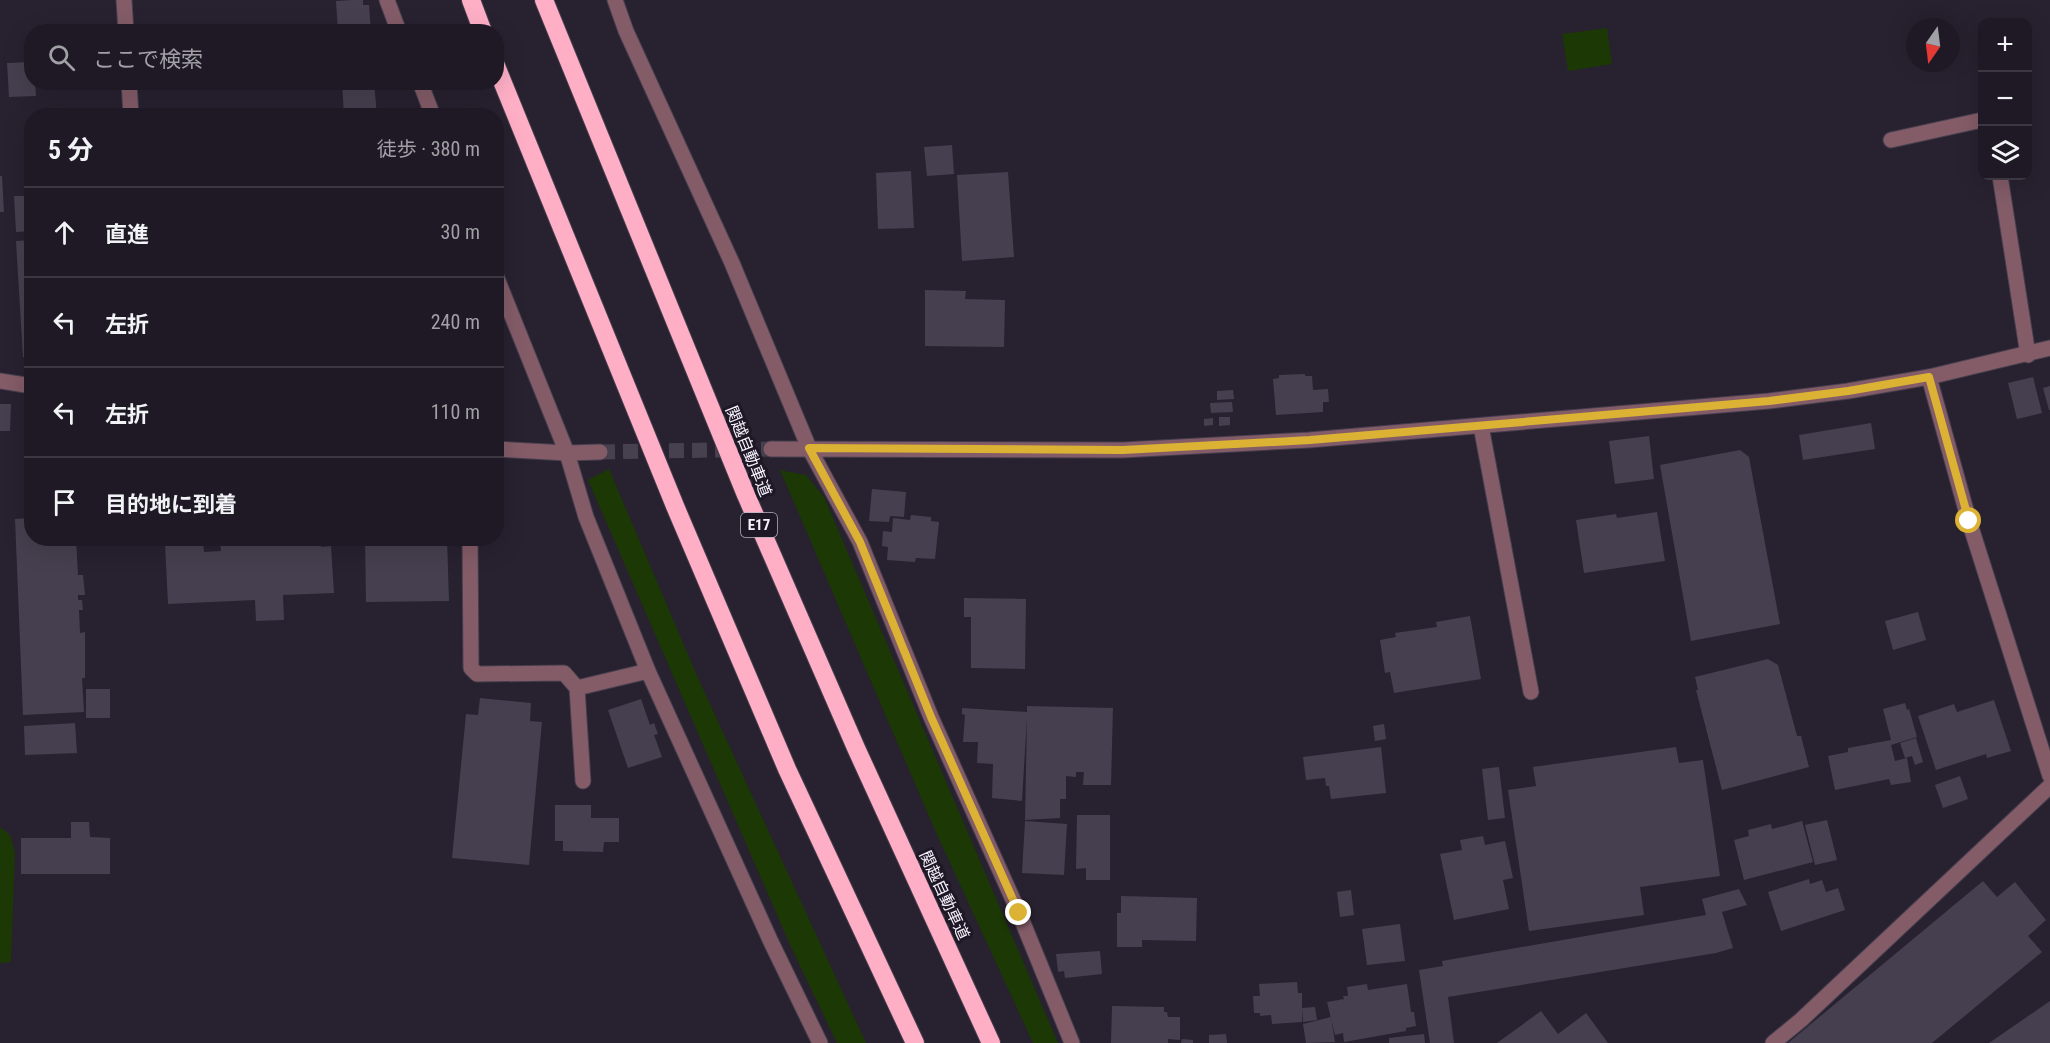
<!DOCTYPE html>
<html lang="ja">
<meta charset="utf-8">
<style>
body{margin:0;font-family:"Roboto Condensed","Noto Sans JP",sans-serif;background:#26222c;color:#f1f3f6}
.controls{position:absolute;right:18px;top:18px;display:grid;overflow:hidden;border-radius:12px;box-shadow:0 6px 24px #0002}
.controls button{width:54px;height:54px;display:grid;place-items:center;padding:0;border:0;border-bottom:2px solid #3c3841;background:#1e1924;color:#f1f3f6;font:30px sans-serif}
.compass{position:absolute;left:1906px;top:18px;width:54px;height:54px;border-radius:50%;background:#1e1924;box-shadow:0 6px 24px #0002;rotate:194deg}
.stop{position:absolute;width:18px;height:18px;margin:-14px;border:4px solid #dbb233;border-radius:50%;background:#fff}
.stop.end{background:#dbb233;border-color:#fff;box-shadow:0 2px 6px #0008}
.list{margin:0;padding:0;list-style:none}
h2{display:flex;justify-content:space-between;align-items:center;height:78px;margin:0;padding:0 24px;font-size:26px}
h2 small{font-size:20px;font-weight:400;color:#a1a0a6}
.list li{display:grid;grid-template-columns:39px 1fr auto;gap:18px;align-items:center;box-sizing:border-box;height:90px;padding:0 24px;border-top:2px solid #3c3841}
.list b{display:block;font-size:22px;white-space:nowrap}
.list em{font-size:20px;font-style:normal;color:#a1a0a6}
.icon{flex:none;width:33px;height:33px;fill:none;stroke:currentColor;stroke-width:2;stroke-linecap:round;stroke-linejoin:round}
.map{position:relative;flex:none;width:2050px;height:1043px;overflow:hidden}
.search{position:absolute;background:#1e1924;box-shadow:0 6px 24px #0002;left:24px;top:24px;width:480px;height:66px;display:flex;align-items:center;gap:15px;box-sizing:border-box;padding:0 21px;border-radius:24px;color:#a1a0a6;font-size:22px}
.panel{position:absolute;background:#1e1924;box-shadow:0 6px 24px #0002;left:24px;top:108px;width:480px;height:438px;border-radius:24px}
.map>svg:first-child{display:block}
.green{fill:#1c3805}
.building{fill:#463f4f}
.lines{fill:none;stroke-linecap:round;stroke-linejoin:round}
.minor-tunnel{stroke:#47404f;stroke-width:15;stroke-dasharray:15 8;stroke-linecap:butt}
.minor-casing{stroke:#453e4d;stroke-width:17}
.highway-casing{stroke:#453e4d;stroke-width:20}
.minor{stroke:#835c68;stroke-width:15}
.highway{stroke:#feafc6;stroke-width:18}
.route{stroke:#dbb233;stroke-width:8}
.labels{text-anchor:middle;stroke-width:6;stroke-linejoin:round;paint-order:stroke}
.shield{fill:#1e1826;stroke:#b5b1bc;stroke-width:1.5}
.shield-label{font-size:15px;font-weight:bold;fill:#f6f2fc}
.street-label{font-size:16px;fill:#f6f2fc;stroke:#1e1826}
</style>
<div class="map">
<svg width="2050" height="1043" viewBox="0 0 2050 1043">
<rect width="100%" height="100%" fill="#282130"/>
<g class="green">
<polygon points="1607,28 1612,64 1568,71 1562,34"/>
<polygon points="609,469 698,678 866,1043 837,1043 791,947 588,480"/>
<polygon points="780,470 806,475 824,497 1058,1043 1033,1043 934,828"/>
<polygon points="0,827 10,835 15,852 11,962 0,963"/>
</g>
<g class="building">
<polygon points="352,0 363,0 363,5 369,5 371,32 338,32 336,1"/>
<polygon points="32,62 32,82 35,82 36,96 9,97 7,63"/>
<polygon points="342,82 374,82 377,116 344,116"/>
<polygon points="952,145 954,174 927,176 924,147"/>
<polygon points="911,171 914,228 878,229 876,173"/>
<polygon points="1008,172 1014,257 962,261 957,175"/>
<polygon points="0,176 2,176 4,212 0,212"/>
<polygon points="14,196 32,196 32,231 16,232"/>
<polygon points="32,240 32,357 23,357 16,241"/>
<polygon points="925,290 966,291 965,299 1005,300 1004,347 925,346"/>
<polygon points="1305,374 1305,376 1312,376 1313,390 1328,389 1329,402 1323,402 1323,412 1276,415 1273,379 1279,378 1279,375"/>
<polygon points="2033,377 2042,413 2017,419 2008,383"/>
<polygon points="2050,386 2050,410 2049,410 2043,388"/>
<polygon points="1233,390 1234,399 1217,400 1217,391"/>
<polygon points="1232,402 1233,412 1211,413 1210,403"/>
<polygon points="0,404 11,404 10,431 0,431"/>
<polygon points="1219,417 1230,417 1230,425 1219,426"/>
<polygon points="1213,418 1213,425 1204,426 1204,419"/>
<polygon points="1871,423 1875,449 1803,460 1799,435"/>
<polygon points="1649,436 1654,479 1615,484 1609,441"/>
<polygon points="1740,450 1749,457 1780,624 1691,641 1660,465"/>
<polygon points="872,489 906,492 904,517 890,516 889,522 869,521"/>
<polygon points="1657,512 1665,561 1584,573 1576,520 1616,514 1617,518"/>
<polygon points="911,515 931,517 931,521 939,522 935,559 916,558 915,562 887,560 888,547 882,546 883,531 892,532 893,518 910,520"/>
<polygon points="32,518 32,538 76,538 78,575 83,575 85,595 78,595 78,600 82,600 83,610 79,610 80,633 85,632 85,678 82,678 84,712 23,715 15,519"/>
<polygon points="269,538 320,539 321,547 331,546 334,593 283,595 284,620 256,621 255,600 168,604 165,544 203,542 204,552 221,551 220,541"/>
<polygon points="365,538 447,538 449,601 366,602"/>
<polygon points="964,598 1026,599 1025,669 971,668 971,617 964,617"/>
<polygon points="1918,612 1926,640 1893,650 1885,621"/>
<polygon points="1470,616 1481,679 1394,693 1390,672 1385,673 1380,640 1396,637 1395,633 1437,627 1436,622"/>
<polygon points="1768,659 1778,665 1797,736 1801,736 1809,767 1722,790 1696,690 1698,690 1695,677"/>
<rect x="86" y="689" width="24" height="29"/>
<polygon points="480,698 531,703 530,721 542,722 529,865 452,858 466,714 478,715"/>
<polygon points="641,699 650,725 654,723 658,734 654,735 662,757 628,768 608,710"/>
<polygon points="1994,700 2011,751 1987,758 1986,754 1936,770 1918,716 1954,704 1957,712"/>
<polygon points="1905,703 1907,710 1909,709 1917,737 1891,745 1895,761 1907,758 1911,782 1891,785 1889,779 1835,790 1828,756 1848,752 1848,748 1891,740 1883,709"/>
<polygon points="1027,706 1113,708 1111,785 1083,785 1084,772 1076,772 1076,777 1066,776 1066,799 1060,799 1060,818 1025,820 1027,718 1022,801 992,798 993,764 977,763 978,742 963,742 965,715 962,714 962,708 1027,712"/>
<polygon points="75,723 77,753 25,755 24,726"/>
<polygon points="1384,724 1386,739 1375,741 1373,726"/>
<polygon points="1916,738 1923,762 1915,765 1912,756 1905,758 1900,743"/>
<polygon points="1381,747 1386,793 1331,799 1329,786 1326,786 1325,778 1306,780 1303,757"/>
<polygon points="1676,747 1679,763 1703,760 1720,876 1640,887 1644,915 1529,931 1508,790 1536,786 1533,767"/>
<polygon points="1499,767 1505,818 1488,820 1482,769"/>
<polygon points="1960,776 1968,799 1943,808 1935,785"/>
<polygon points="555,805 591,805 591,818 619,818 619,842 604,842 603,852 563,851 563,841 555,841"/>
<polygon points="1077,815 1110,815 1110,880 1086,880 1086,868 1076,869"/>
<polygon points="1827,820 1837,860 1815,865 1805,825"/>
<polygon points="1025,821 1067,824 1064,875 1022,873"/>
<polygon points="1802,821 1813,862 1744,880 1734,840 1749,836 1748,830 1771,824 1772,829"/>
<polygon points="71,822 89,822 90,837 110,838 110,874 21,874 21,838 71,838"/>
<polygon points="1483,836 1485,845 1505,841 1513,878 1503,880 1509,909 1454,920 1440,854 1462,850 1460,840"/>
<polygon points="1809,879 1810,884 1822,880 1826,892 1838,888 1845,910 1781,931 1768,892"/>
<polygon points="1983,881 1997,897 2015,882 2046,920 2028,936 2042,952 1932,1043 1788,1043"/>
<polygon points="1739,889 1747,905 1722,912 1733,948 1716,953 1448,997 1454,1043 1430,1043 1419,970 1443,966 1442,961 1706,915 1702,899"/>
<polygon points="1351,890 1354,915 1340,917 1337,892"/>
<polygon points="1121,896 1197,898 1196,941 1142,940 1142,947 1117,947 1117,913 1121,913"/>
<polygon points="1400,924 1405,961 1367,965 1362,929"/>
<polygon points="1100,951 1102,974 1065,978 1064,971 1058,972 1056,954"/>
<polygon points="1297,982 1298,993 1302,993 1302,1022 1272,1024 1271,1015 1260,1016 1260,1013 1254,1013 1253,996 1260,996 1259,984"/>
<polygon points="1367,984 1368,990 1407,984 1411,1012 1414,1012 1416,1026 1406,1028 1406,1031 1344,1042 1343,1033 1335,1035 1327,1002 1344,999 1343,996 1348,996 1347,987"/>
<polygon points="2050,1001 2050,1043 1989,1043"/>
<polygon points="1112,1006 1164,1007 1164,1012 1167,1012 1168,1017 1180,1017 1180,1040 1168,1039 1168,1043 1111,1043"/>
<polygon points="1315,1007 1317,1020 1303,1022 1302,1008"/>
<polygon points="1541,1011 1558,1034 1586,1013 1608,1043 1497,1043"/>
<polygon points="1331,1017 1335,1042 1306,1043 1303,1024"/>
<polygon points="1226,1034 1227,1043 1209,1043 1209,1035"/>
<polygon points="1424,1034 1425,1043 1389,1043 1389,1038"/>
<polygon points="1182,1039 1193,1040 1193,1043 1181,1043"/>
</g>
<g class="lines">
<polyline class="minor-tunnel" points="600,452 771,449"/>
<g class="minor-casing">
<g id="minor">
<polyline points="124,0 126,32"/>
<polyline points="387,0 399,32"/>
<polyline points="615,0 626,31 732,263 809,448 860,542 931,717 1019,913 1072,1043"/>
<polyline points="129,82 131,116"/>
<polyline points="420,82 433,116"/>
<polyline points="1891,140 1982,120"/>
<polyline points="2000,176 2028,355"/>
<polyline points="496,276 567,453 586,517 648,671 771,942 820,1043"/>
<polyline points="1929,377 1969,521 2050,776"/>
<polyline points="0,381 32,386"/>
<polyline points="1481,426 1531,692"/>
<polyline points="496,449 567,453 600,452"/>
<polyline points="771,449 1123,450 1309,440 1769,401 1848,391 1929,377 2050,348"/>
<polyline points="470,538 471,668 477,674 564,673 577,688 583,781"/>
<polyline points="577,688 648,671"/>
<polyline points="1773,1043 1801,1020 2050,786"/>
</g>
</g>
<g class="highway-casing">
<g id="highway">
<polyline points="471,0 483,32"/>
<polyline points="544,0 746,495 856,748 991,1043"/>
<polyline points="496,66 675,506 787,769 915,1043"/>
</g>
</g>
<use href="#minor" class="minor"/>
<use href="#highway" class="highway"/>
</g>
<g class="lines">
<polyline class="route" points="1019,913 931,717 860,542 809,448 1123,450 1310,440 1769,401 1848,391 1929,377 1969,521"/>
</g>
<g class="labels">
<rect class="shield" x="741" y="513" width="36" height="24" rx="4.5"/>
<g class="shield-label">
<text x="759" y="530">E17</text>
</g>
<g class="street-label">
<text transform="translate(749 451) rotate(68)" y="6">関越自動車道</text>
<text transform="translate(945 895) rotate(65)" y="6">関越自動車道</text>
</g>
</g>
</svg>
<div class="controls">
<button>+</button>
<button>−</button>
<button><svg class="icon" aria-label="layers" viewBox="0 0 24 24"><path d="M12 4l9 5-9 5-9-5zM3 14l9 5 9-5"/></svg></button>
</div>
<svg class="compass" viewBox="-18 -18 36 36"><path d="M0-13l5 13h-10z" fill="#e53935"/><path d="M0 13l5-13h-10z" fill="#a1a0a6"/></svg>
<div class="stop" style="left:1969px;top:521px"></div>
<div class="stop end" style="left:1019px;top:913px"></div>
<div class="search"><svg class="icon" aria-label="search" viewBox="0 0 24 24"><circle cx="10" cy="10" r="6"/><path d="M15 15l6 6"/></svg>ここで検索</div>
<section class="panel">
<h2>5 分<small>徒歩 · 380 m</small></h2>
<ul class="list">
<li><svg class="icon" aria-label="ahead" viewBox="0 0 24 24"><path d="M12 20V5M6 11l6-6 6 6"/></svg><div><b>直進</b></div><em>30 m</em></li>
<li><svg class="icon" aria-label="left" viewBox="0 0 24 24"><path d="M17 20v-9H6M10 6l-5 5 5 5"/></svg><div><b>左折</b></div><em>240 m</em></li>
<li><svg class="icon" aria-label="left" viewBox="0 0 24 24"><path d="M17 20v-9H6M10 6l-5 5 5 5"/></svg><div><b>左折</b></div><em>110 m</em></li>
<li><svg class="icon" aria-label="arrive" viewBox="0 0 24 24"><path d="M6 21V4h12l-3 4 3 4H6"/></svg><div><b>目的地に到着</b></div></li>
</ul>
</section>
</div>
